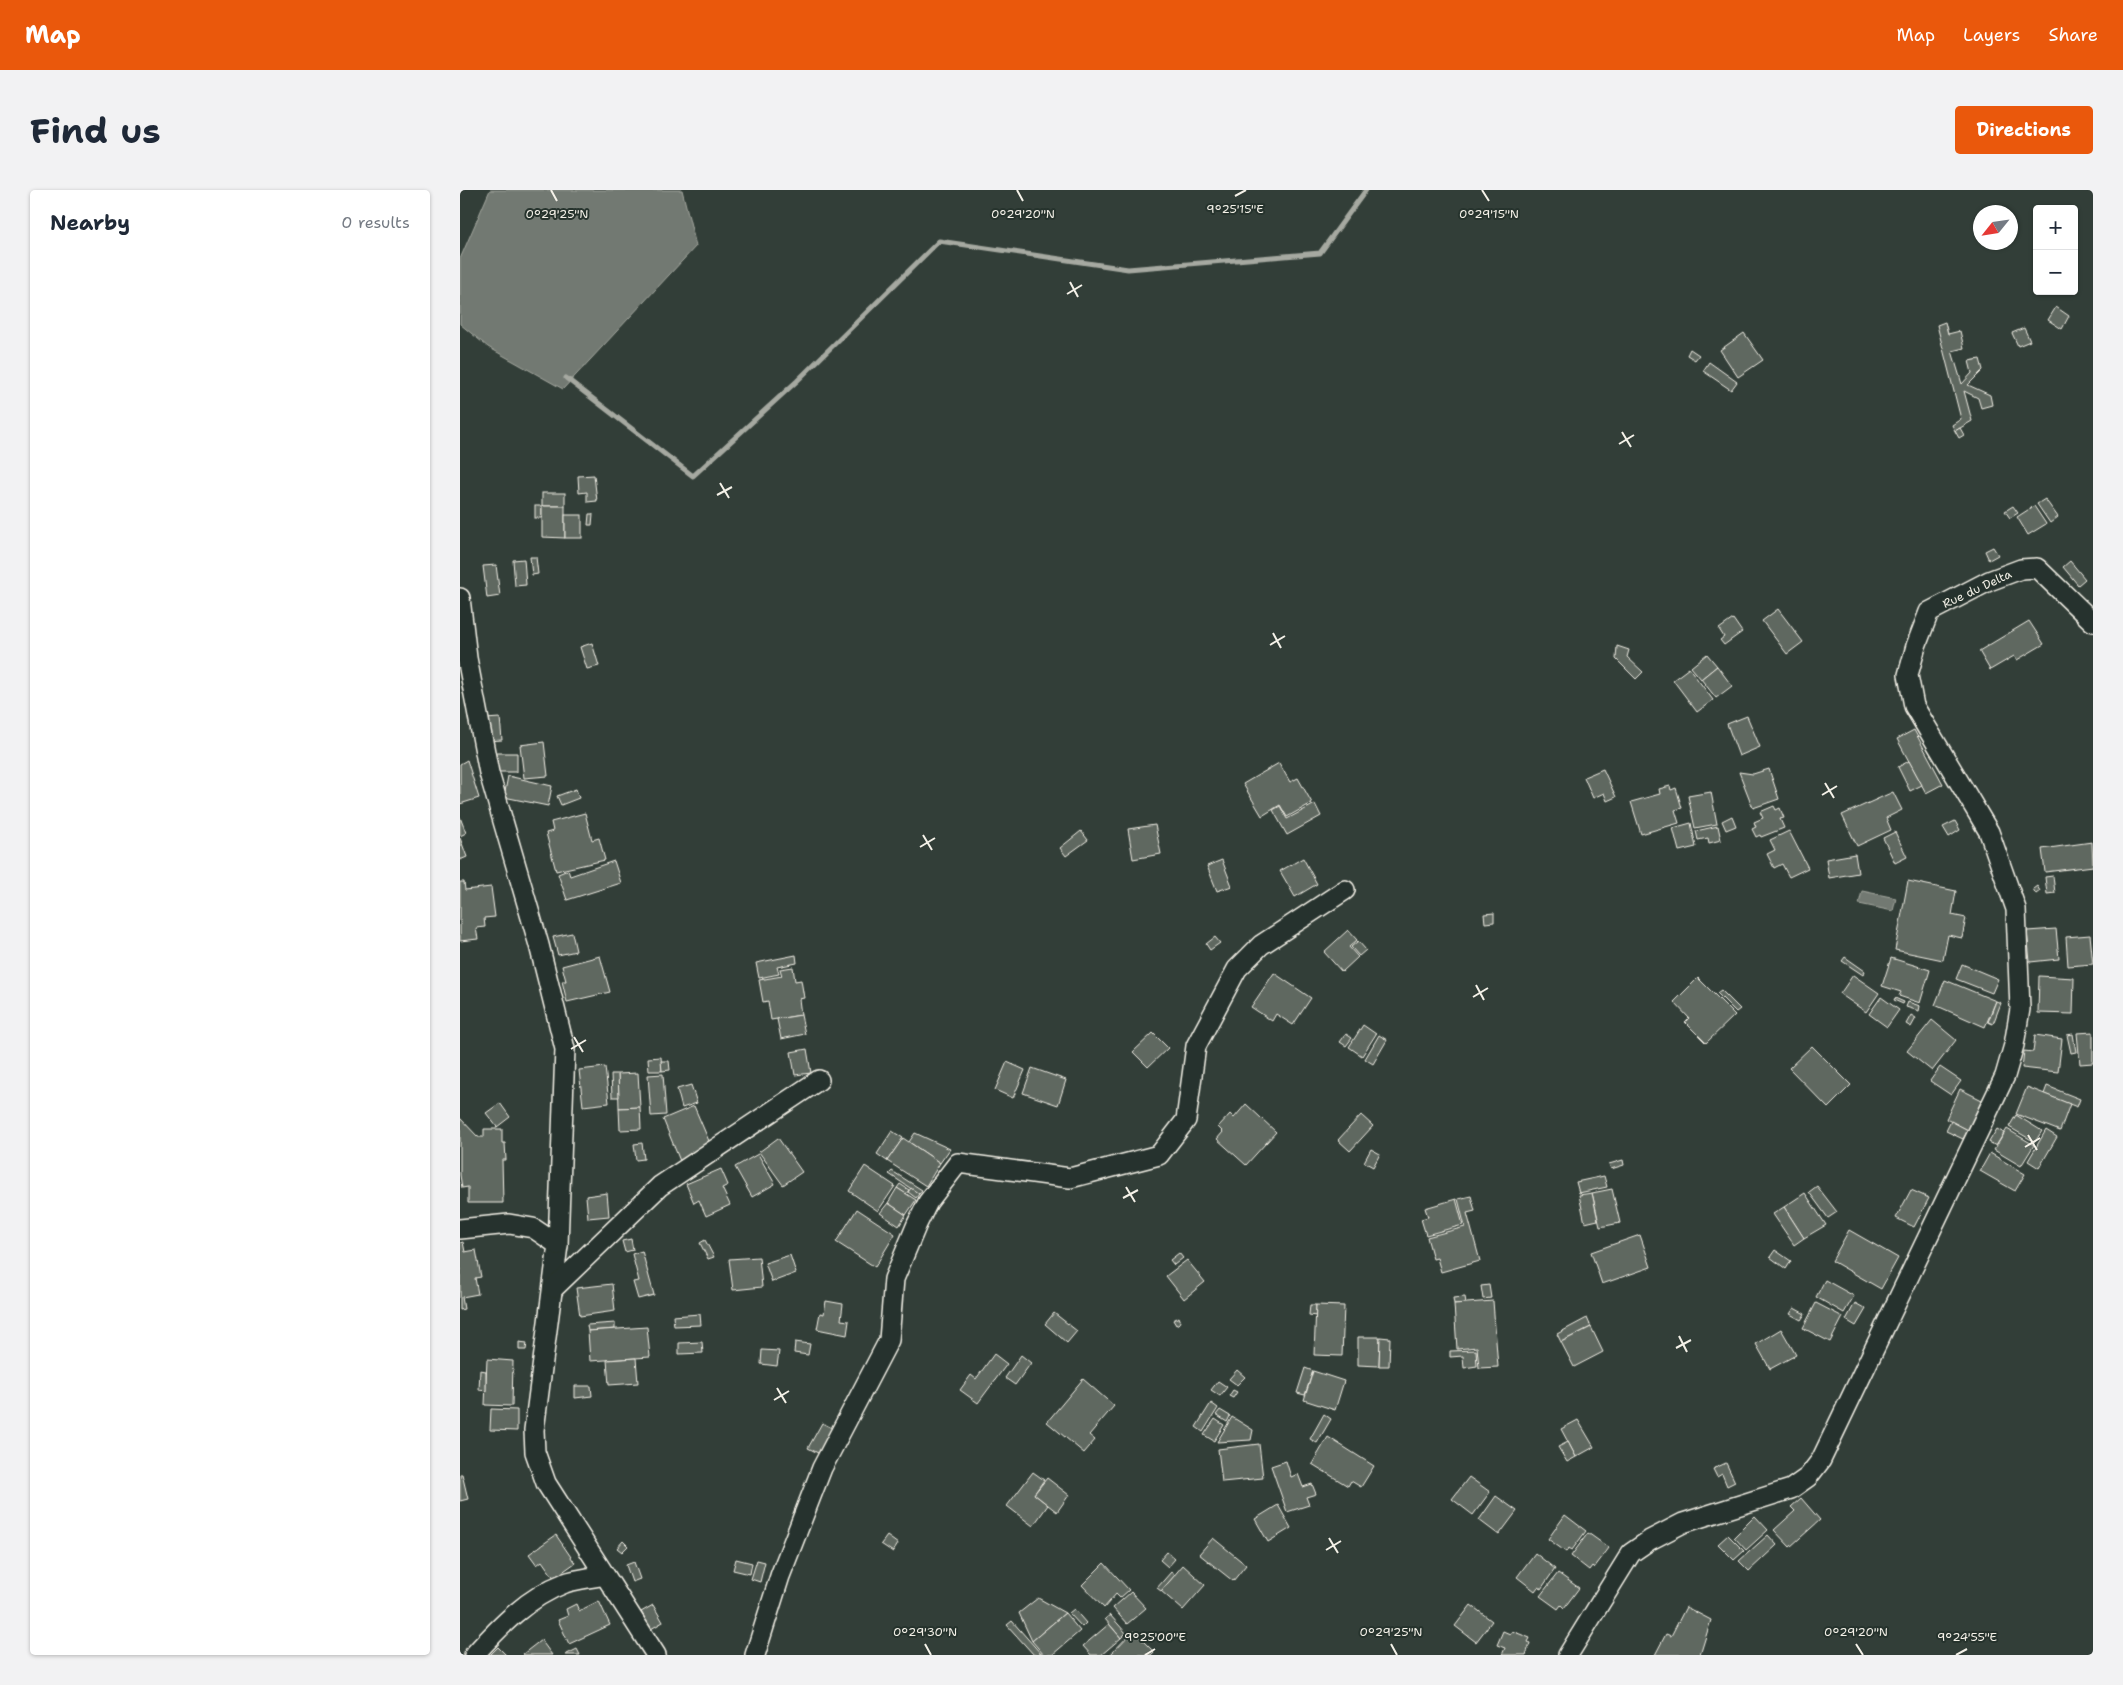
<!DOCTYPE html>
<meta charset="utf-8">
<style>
body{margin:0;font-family:"Shantell Sans",sans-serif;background:#f2f2f3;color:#1f2937}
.controls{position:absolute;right:15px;top:15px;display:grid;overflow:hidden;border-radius:5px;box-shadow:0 1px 4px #0004}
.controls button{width:45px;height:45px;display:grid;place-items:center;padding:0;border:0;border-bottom:1px solid #e0e1e3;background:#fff;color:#1f2937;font:25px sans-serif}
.compass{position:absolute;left:1513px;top:15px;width:45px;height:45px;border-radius:50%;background:#fff;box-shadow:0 1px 4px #0004;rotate:240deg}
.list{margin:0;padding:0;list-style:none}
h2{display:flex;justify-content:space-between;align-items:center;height:65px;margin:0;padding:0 20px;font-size:21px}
h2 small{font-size:16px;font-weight:400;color:#747a83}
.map{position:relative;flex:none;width:1633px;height:1465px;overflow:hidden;border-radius:5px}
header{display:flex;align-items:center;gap:30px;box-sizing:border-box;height:70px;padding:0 25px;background:#ea580c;color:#fff}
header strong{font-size:24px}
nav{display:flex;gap:28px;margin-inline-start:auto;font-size:18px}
.intro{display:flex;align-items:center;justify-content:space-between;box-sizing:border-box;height:120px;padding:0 30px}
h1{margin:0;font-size:35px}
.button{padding:12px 22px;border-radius:5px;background:#ea580c;color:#fff;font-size:18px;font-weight:700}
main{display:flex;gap:30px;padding:0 30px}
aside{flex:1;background:#fff;border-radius:5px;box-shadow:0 1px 4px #0004}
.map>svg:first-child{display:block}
.water{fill:#727972;stroke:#a6a9a1}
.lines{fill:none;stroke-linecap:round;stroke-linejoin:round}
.stream{stroke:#a6a9a1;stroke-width:5}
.building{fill:#5f6861;stroke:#f4f1e8}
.minor-casing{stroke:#f4f1e8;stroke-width:22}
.minor{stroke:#26332d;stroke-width:19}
.ticks{fill:none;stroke:#f4f1e8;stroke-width:2}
.labels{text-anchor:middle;stroke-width:4;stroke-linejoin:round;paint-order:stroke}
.street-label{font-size:12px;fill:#f4f1e8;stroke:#26332d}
.ticks-label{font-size:12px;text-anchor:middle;fill:#f4f1e8;stroke:#26332d;stroke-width:4;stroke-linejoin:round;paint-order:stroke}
</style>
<header>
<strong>Map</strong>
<nav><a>Map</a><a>Layers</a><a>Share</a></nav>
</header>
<div class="intro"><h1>Find us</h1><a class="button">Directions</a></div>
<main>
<aside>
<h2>Nearby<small>0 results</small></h2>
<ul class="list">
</ul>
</aside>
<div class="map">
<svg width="1633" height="1465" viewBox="0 0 1633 1465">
<rect width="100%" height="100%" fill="#323e38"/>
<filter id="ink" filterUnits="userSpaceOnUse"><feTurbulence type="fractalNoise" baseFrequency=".02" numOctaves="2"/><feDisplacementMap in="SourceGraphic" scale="10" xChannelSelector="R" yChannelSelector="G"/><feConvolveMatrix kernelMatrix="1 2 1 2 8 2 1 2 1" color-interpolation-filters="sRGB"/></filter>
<g filter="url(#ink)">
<g class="water">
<polygon points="30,0 222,0 236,56 103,199 28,157 0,134 0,69"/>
<polygon points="1402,701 1436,708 1433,721 1399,714"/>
</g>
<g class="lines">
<polyline class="stream" points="106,188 233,286 337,191 479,51 668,79 860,63 906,0"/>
</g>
<g class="building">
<polygon points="1596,117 1609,126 1602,139 1588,130"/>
<polygon points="1485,132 1488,144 1500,141 1504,158 1492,161 1502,194 1512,183 1509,171 1520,169 1523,180 1508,195 1530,205 1532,215 1521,218 1518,208 1504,201 1512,231 1495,241 1492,235 1501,229 1477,135"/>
<polygon points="1564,138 1570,151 1558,156 1552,143"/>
<polygon points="1284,143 1303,170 1278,187 1260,160"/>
<polygon points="1230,159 1239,165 1235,170 1227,165"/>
<polygon points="1249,172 1277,192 1271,200 1243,181"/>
<polygon points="1500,238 1504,245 1499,248 1495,241"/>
<polygon points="134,285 137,311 127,312 127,302 119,303 118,286"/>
<rect x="82" y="303" width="23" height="13"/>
<polygon points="1585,309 1598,327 1590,333 1577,314"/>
<rect x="75" y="316" width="7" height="12"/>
<polygon points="82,316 105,316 105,348 82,347"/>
<polygon points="1553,316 1558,323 1550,328 1545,321"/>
<polygon points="1574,316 1586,334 1568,345 1557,327"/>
<polygon points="129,324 133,324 132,335 128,335"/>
<rect x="105" y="325" width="17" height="23"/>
<polygon points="1533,357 1538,365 1529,370 1525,361"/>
<polygon points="70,367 76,367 78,384 72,385"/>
<polygon points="64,369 66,395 55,396 53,370"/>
<polygon points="1610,371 1625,389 1618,395 1603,377"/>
<polygon points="36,375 40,406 27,408 23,376"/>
<polygon points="1318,419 1343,452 1327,464 1302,431"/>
<polygon points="1273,429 1282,442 1264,455 1260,450 1264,447 1259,439"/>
<polygon points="1569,431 1584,454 1557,470 1554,466 1530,480 1519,461"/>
<polygon points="132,453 139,476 127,479 120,457"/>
<polygon points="1157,456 1169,460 1167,467 1183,482 1176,489 1156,469"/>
<polygon points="1247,464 1257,476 1241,489 1231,477"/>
<polygon points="1257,476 1272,496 1256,508 1241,489"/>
<polygon points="1229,478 1253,510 1237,522 1213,490"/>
<polygon points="1287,526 1300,557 1279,566 1267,534"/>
<polygon points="40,528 42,550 27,551 25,529"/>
<polygon points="1454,540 1483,594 1466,603 1437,549"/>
<polygon points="84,552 88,586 64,588 60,555"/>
<rect x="37" y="563" width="20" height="19"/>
<polygon points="7,570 19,608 0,614 0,574"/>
<polygon points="1449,571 1462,595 1450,601 1438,577"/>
<polygon points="819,573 830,592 838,588 852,613 827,627 820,615 802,626 783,594"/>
<polygon points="1143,579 1156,607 1147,611 1144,603 1133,608 1124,587"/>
<polygon points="1309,579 1319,609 1293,618 1279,582 1293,584"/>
<polygon points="48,586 92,596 88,616 44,607"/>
<polygon points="1210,596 1211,600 1216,598 1222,618 1215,620 1219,633 1181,644 1171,612 1200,604 1199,599"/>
<polygon points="116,599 119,608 101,615 97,606"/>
<polygon points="1251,602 1257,634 1235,638 1228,606"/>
<polygon points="1433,602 1442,620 1426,628 1431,640 1397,656 1382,625"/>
<polygon points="855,614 861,626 827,645 813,620 820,616 827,629"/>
<polygon points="1314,616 1316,620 1320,618 1324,628 1320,629 1324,638 1301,647 1300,645 1296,647 1292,639 1296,637 1294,632 1303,628 1300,622"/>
<polygon points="125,623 132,650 139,648 145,670 96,681 86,643 93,641 91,632"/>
<polygon points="1272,626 1276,636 1266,640 1262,631"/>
<polygon points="0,627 6,643 0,646"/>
<polygon points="1495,631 1500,640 1489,647 1483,637"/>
<polygon points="1231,633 1236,657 1219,661 1213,638"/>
<polygon points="695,635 701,664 673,669 668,639"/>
<polygon points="1258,636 1261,650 1249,653 1248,648 1238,650 1236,641"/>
<polygon points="621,641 628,650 606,666 600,658"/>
<polygon points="1329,641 1348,678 1329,687 1322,674 1314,678 1307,664 1315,660 1310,650"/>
<polygon points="1435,642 1447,667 1435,673 1423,648"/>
<polygon points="0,648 7,667 0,670"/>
<polygon points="1632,652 1633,676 1585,682 1582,659"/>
<polygon points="1395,664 1398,683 1369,688 1366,669"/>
<polygon points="843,668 857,694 835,707 820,681"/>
<polygon points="762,670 772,696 757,701 747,676"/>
<polygon points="154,671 161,693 107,710 98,684 108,680 110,686"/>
<polygon points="1593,686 1595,703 1587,704 1585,687"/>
<polygon points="1448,691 1496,701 1492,725 1506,728 1502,748 1488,745 1483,770 1435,760"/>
<polygon points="0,692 4,692 5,700 31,697 35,727 24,728 25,737 16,738 18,749 0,751"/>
<polygon points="1577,696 1580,701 1576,704 1573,699"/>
<polygon points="1034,723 1034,732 1025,733 1024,724"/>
<polygon points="1596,739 1599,769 1570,772 1567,741"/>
<polygon points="888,740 897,750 889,757 898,767 882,782 864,762"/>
<polygon points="112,743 116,761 98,765 93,747"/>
<polygon points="1630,745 1633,774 1608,776 1606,747"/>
<polygon points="755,747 760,753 750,760 746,754"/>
<polygon points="898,751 906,760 899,766 891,757"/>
<polygon points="336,765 337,773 317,777 319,784 299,788 296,773"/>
<polygon points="140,766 150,802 107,812 102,791 106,791 102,776"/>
<polygon points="1385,767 1405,781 1403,785 1382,771"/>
<polygon points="1431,768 1470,780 1460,813 1439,806 1441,802 1422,796"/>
<polygon points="1502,774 1538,789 1532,803 1496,789"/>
<polygon points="333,777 335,791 341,790 344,808 339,809 341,825 311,830 308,811 303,812 299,790 322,786 320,779"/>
<polygon points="814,783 851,808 833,835 816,824 812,831 791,817"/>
<polygon points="1393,785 1419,803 1406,822 1380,804"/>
<polygon points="1579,786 1614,788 1613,824 1578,823"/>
<polygon points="1238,788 1275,825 1246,853 1225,832 1229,828 1214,812"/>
<polygon points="1485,790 1536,811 1525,837 1475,815"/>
<polygon points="1261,800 1280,819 1276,822 1257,803"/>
<polygon points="1421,807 1439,820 1427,837 1409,824"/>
<polygon points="1435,808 1444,812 1443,814 1434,810"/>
<polygon points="1536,811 1541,813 1533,834 1528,832"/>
<polygon points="1448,812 1460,816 1459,821 1446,817"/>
<polygon points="341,825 345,844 321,849 317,829"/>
<polygon points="1451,825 1456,828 1451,837 1446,834"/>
<polygon points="1472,830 1496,850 1472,881 1447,861"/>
<polygon points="903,835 916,844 902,866 889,857"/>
<polygon points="1633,842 1633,873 1620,874 1617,843"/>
<polygon points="693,843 708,858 688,877 673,862"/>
<polygon points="886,844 892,848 886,856 880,852"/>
<polygon points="1613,844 1616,862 1611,863 1607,845"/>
<polygon points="919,845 927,850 913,874 905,869"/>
<polygon points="1575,845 1602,849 1598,882 1562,878 1564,861 1573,862"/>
<polygon points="1352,856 1391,895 1368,918 1329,878"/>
<polygon points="347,859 351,883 335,885 331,862"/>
<polygon points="201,867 202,881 189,881 188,868"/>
<polygon points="201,871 209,871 210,880 202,881"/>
<polygon points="547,872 565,880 553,908 535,900"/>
<polygon points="145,877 149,913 123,916 119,880"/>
<polygon points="1480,877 1501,891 1491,905 1470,891"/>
<polygon points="572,878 606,890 598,915 563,903"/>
<polygon points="178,883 180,917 159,918 158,884"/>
<polygon points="151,884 158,884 159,907 152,907"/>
<polygon points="203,884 206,925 191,926 188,885"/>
<polygon points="231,895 237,913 222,918 217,899"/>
<polygon points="1587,896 1620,909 1617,917 1584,904"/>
<polygon points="1567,897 1610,914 1600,941 1556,924"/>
<polygon points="1500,899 1522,910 1508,940 1486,929"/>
<polygon points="40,913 50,927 37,937 26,923"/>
<polygon points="786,914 816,942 786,975 757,949 763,942 758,937 770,924 774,928"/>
<polygon points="234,916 252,958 220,971 203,929"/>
<polygon points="180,917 181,939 160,940 159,918"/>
<polygon points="901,925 913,936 890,961 878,950"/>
<polygon points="1556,925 1582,941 1575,952 1549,937"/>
<polygon points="0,928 18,947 24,947 24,939 42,939 42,953 45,953 46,970 42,970 43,1013 8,1013 8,997 2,998 0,985"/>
<polygon points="1491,931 1508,940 1503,949 1486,941"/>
<polygon points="1537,939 1544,943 1536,956 1529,952"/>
<polygon points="1547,939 1574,955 1561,976 1534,960"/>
<polygon points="1586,940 1597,947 1579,978 1568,971"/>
<polygon points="432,941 443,948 427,971 417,964"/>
<polygon points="455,943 490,959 480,973 449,952"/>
<polygon points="318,948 342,982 323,995 299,962"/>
<polygon points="443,948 480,973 466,996 427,971"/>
<polygon points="182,953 184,969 176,970 174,954"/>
<polygon points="911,959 920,964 913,977 904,972"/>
<polygon points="1530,963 1565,984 1555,1001 1520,981"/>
<polygon points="298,964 315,994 292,1007 275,977"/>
<polygon points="1163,970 1164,975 1151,979 1149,974"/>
<polygon points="405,976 435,996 418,1021 389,1001"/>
<polygon points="261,979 268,995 262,998 270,1015 246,1026 239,1010 234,1013 226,994"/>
<polygon points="432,981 462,1000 459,1004 429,984"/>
<polygon points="1144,986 1147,997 1119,1003 1116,992"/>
<polygon points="440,994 449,1000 446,1004 437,998"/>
<polygon points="1357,996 1377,1022 1368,1028 1349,1002"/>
<polygon points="437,998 456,1010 446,1025 428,1013"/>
<polygon points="451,998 459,1004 456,1008 448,1002"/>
<polygon points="1152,999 1160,1033 1140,1037 1132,1003"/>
<polygon points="1451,1000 1469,1008 1454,1037 1436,1028"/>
<polygon points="147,1003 149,1026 128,1028 126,1006"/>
<polygon points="1132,1003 1138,1030 1125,1033 1119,1005"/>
<polygon points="1345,1003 1366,1035 1344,1048 1324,1017"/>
<polygon points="1011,1006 1015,1021 1007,1023 1020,1071 981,1082 977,1068 973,1069 967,1047 1005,1037 998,1009"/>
<polygon points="996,1009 1003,1035 966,1045 961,1029 968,1027 965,1018"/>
<polygon points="428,1013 446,1025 439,1036 420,1023"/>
<polygon points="1324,1017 1344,1048 1334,1055 1313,1024"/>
<polygon points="397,1019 435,1044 415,1077 376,1052"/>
<polygon points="1389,1040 1438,1068 1421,1099 1372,1071"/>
<polygon points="1180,1045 1191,1077 1142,1094 1131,1062"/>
<polygon points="171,1049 173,1060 165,1062 162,1051"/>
<polygon points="245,1050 254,1067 248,1069 240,1053"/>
<polygon points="3,1052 5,1062 16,1060 21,1087 15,1088 18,1104 2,1107 4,1119 0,1120 0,1053"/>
<polygon points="1315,1060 1331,1071 1326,1079 1310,1067"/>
<polygon points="182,1061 194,1105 178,1109 173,1092 179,1091 172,1064"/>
<polygon points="719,1063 723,1068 714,1075 710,1070"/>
<polygon points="330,1065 336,1083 312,1092 305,1073"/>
<polygon points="299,1067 302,1097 273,1100 269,1069"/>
<polygon points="727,1070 745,1092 724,1109 706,1086"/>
<polygon points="1365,1090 1394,1106 1384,1123 1356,1107"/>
<polygon points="152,1094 155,1121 120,1126 116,1098"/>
<polygon points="1029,1095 1031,1108 1023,1109 1021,1096"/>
<polygon points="1005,1107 1006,1113 994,1114 993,1108"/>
<polygon points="366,1111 383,1114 381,1130 389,1131 387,1145 357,1139 360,1123 364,1124"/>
<polygon points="1033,1111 1038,1177 1019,1178 1017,1157 997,1159 994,1114"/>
<polygon points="1356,1113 1383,1127 1370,1152 1343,1138"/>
<polygon points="1395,1113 1406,1119 1396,1136 1386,1130"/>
<polygon points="850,1115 856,1115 856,1126 849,1125"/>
<polygon points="856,1115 884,1116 882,1166 854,1165"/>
<polygon points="1334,1118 1345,1124 1341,1130 1330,1124"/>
<polygon points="594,1123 617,1141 607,1153 585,1134"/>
<polygon points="240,1124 241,1135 214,1136 213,1126"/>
<polygon points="719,1127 721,1132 716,1135 713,1130"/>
<polygon points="1127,1128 1131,1137 1101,1152 1097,1144"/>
<polygon points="155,1133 155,1139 128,1141 127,1135"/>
<polygon points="187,1137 190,1167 130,1171 128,1141"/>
<polygon points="1131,1137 1143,1162 1114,1177 1101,1152"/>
<polygon points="1321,1139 1336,1165 1310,1179 1296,1154"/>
<polygon points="898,1147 920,1147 919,1176 898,1175"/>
<polygon points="920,1147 930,1148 929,1176 919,1176"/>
<polygon points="59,1152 67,1153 66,1160 59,1160"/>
<polygon points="242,1152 243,1163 219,1164 219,1153"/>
<polygon points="335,1152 350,1154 348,1165 334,1163"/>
<polygon points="302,1160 319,1161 317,1176 301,1174"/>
<polygon points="1016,1160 1017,1176 1004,1178 1003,1166 990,1167 990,1161"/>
<polygon points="534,1164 547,1174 518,1213 500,1200 511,1185 516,1189"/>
<polygon points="561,1165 571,1173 555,1195 545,1188"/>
<polygon points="176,1168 178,1193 149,1195 147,1170"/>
<polygon points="27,1169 53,1171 52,1216 25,1215"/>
<polygon points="845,1178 853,1181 845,1205 837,1203"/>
<polygon points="20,1180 26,1181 26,1201 19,1200"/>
<polygon points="777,1180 785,1187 777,1195 769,1189"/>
<polygon points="853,1181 884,1191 875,1220 844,1210"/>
<polygon points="623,1189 654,1216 629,1245 635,1250 624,1263 587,1232"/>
<polygon points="758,1191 767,1197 760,1206 751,1200"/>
<polygon points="115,1196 131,1196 132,1206 115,1208"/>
<polygon points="773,1200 777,1202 773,1208 769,1206"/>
<polygon points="751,1213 758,1218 743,1242 736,1237"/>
<polygon points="31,1219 57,1220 57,1241 30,1240"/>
<polygon points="760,1220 770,1226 767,1232 756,1225"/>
<polygon points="864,1224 871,1229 857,1253 850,1249"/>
<polygon points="772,1227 793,1240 791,1250 757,1252"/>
<polygon points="755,1229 764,1235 754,1251 744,1245"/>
<polygon points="1118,1230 1134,1257 1116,1267 1101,1239"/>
<polygon points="362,1233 374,1239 360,1264 348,1258"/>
<polygon points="868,1247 914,1276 901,1297 891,1291 888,1296 852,1274"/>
<polygon points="1108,1252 1116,1267 1107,1272 1098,1257"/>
<polygon points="799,1254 803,1288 762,1292 758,1259"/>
<polygon points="826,1271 831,1287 838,1284 843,1297 852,1294 856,1304 846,1307 849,1315 827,1322 811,1276"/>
<polygon points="1266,1273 1275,1292 1267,1296 1262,1284 1257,1287 1253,1279"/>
<polygon points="573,1282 584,1290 574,1304 588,1315 573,1336 547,1316"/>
<polygon points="0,1284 2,1284 8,1309 0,1311"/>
<polygon points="1009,1287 1030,1302 1013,1325 992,1309"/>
<polygon points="587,1288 609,1305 597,1322 574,1304"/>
<polygon points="1036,1306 1057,1321 1039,1345 1019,1330"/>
<polygon points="1341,1308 1360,1330 1330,1357 1314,1340 1335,1321 1331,1317"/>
<polygon points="818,1315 831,1338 808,1352 795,1329"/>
<polygon points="1105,1325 1126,1341 1112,1360 1109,1358 1106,1362 1088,1349"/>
<polygon points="1295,1326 1308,1340 1286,1360 1274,1347"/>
<polygon points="1128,1343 1149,1358 1134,1378 1132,1376 1129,1380 1111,1366"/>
<polygon points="96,1345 115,1373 94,1388 82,1371 77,1375 69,1364"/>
<polygon points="1268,1345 1284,1361 1274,1370 1258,1354"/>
<polygon points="1308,1345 1317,1355 1289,1381 1279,1371"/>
<polygon points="427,1346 438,1354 433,1362 421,1354"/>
<polygon points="753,1348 786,1375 773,1391 739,1364"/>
<polygon points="163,1351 168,1356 162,1362 157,1358"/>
<polygon points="707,1362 715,1369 708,1377 700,1370"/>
<polygon points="1075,1363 1095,1379 1081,1399 1078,1397 1075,1401 1057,1387"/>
<polygon points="276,1369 292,1373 290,1384 273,1380"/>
<polygon points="297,1370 305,1372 300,1392 291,1389"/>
<polygon points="174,1372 180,1389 172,1392 166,1375"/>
<polygon points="644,1373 669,1400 660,1408 656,1404 644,1418 622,1395"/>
<polygon points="723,1375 745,1395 723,1420 701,1401"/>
<polygon points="711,1382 715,1385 701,1401 697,1398"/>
<polygon points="1098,1383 1119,1398 1104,1418 1101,1415 1098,1419 1080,1406"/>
<polygon points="671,1402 686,1418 667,1434 653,1418"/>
<polygon points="578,1408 605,1423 572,1451 559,1423"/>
<polygon points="139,1411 150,1435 109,1454 98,1430 108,1426 106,1419 116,1414 119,1421"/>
<polygon points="193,1415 203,1432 191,1439 181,1422"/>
<polygon points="1011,1415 1032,1431 1016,1452 995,1436"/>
<polygon points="1226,1417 1251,1430 1240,1465 1195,1465 1206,1444 1211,1446"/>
<polygon points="614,1419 626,1433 622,1437 609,1423"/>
<polygon points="605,1423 620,1441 592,1465 584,1465 572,1451"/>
<polygon points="650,1425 666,1443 661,1448 645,1429"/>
<polygon points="552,1431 582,1465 574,1465 547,1435"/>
<polygon points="649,1434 661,1448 641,1465 631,1465 623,1456"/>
<polygon points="673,1441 694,1462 691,1465 650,1465"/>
<polygon points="1043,1441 1050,1444 1052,1441 1070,1448 1068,1452 1070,1453 1066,1465 1042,1465 1045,1458 1037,1455"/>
<polygon points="81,1450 92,1465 64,1465 63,1464"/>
<polygon points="38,1457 46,1465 30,1465"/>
<polygon points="117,1459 120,1465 105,1465"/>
</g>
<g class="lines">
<g class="minor-casing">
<g id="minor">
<polyline points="0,408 7,468 29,583 79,755 105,859 98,1055 74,1240 75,1262 86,1293 196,1465"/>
<polyline points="0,1039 49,1034 73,1038 98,1055"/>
<polyline points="94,1098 200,996 359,890"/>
<path d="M14 1465C40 1436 68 1407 105 1393 117 1389 131 1388 144 1385"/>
<polyline points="295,1465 320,1386 362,1278 429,1150 434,1089 457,1034 468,1012 498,973 610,988 699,965 726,930 736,856 777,779 801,755 885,700"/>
<polyline points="1108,1465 1171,1363 1190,1350 1223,1333 1331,1299 1348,1287 1361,1270 1545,886 1554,855 1560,819 1556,719 1529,642 1454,516 1448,485 1456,456 1469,422 1529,391 1561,379 1577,378 1633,432"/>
</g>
</g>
<use href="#minor" class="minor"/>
</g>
</g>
<path class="ticks" d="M91 0 97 11M557 0 563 11M1022 0 1029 11M775 6 786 0M610 92 618 107M607 104 622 95M1162 242 1171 257M1159 254 1174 245M260 293 269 308M257 305 272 297M813 443 821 458M810 455 825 446M1365 593 1374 608M1362 605 1377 596M463 645 472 660M460 657 475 648M1016 795 1024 810M1013 807 1028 798M114 847 123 862M111 859 126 850M1568 945 1577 960M1565 957 1580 948M666 997 675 1012M663 1008 678 1000M1219 1146 1227 1162M1216 1158 1231 1150M317 1198 326 1213M314 1210 329 1201M869 1348 878 1363M866 1360 881 1351M465 1454 471 1465M931 1454 937 1465M1396 1454 1403 1465M685 1465 695 1459M1496 1465 1507 1459"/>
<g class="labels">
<g class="street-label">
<text transform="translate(1517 399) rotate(-25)" y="4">Rue du Delta</text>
</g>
</g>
<g class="ticks-label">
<text x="775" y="23">9°25'15"E</text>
<text x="97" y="28">0°29'25"N</text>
<text x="563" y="28">0°29'20"N</text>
<text x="1029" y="28">0°29'15"N</text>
<text x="465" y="1446">0°29'30"N</text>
<text x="931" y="1446">0°29'25"N</text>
<text x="1396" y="1446">0°29'20"N</text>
<text x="695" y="1451">9°25'00"E</text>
<text x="1507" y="1451">9°24'55"E</text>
</g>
</svg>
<div class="controls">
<button>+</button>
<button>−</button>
</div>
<svg class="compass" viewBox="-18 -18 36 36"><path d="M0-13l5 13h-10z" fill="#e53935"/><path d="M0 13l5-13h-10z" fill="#747a83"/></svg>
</div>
</main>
